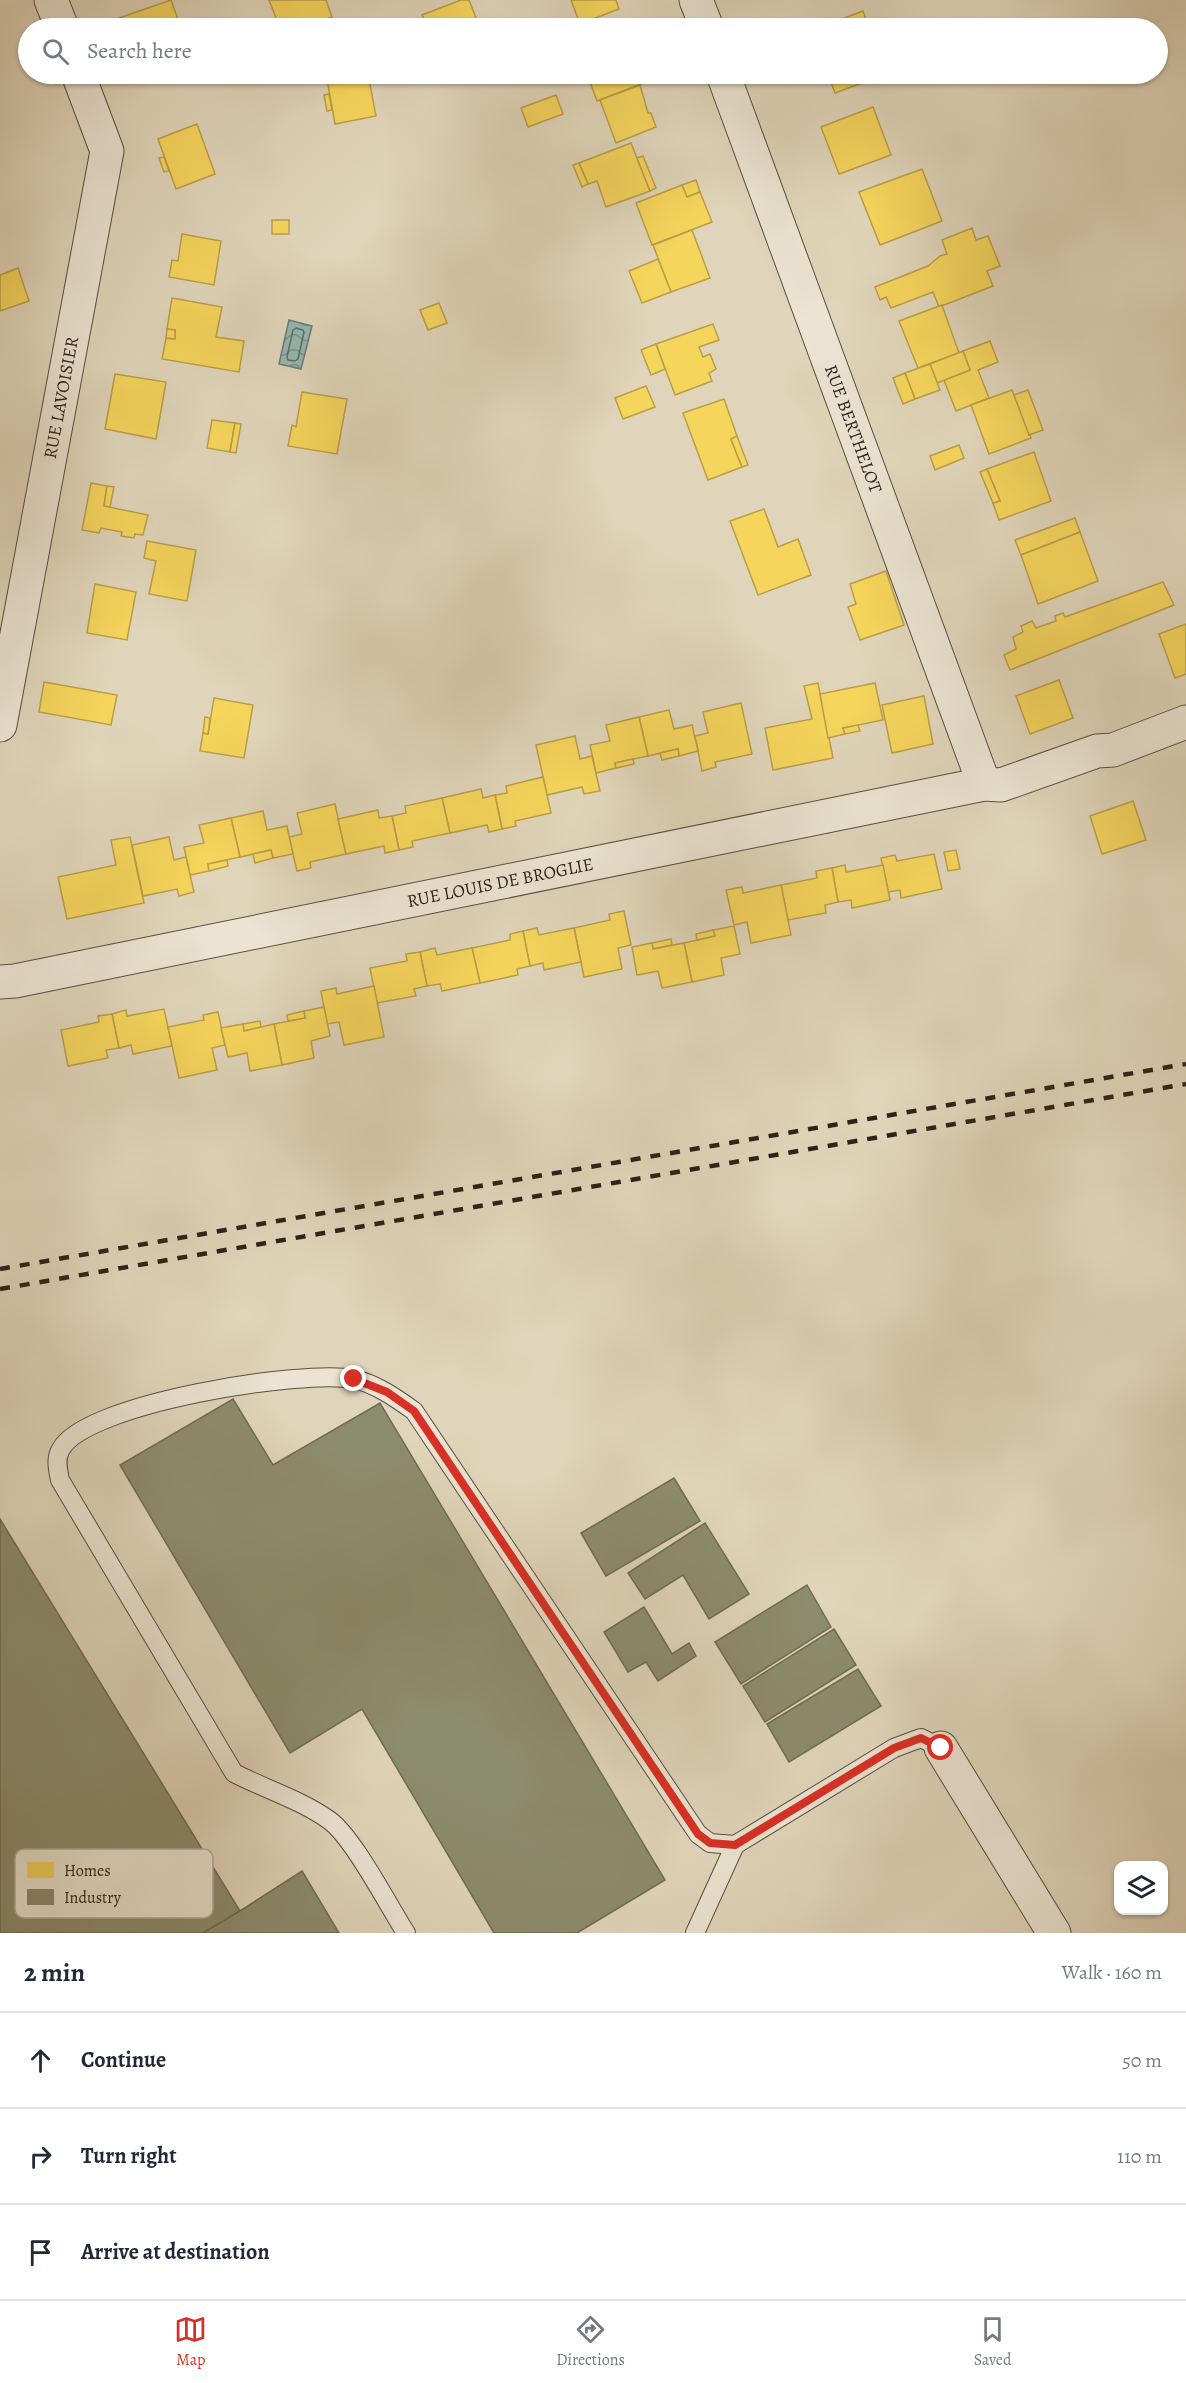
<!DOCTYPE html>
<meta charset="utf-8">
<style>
body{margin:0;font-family:Alegreya,serif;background:#f6f6f7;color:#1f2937}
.controls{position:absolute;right:18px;bottom:18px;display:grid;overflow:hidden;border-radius:12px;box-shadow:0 2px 4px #0004}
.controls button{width:54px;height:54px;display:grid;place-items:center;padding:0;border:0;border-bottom:2px solid #e0e1e3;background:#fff;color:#1f2937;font:30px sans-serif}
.stop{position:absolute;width:18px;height:18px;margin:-14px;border:4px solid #d93025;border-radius:50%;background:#fff}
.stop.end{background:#d93025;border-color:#fff;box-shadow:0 2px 6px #0008}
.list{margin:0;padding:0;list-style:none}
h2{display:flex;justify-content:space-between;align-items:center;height:78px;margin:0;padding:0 24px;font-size:26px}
h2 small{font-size:20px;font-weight:400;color:#747a83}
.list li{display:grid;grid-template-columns:39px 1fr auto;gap:18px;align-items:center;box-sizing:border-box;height:96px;padding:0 24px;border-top:2px solid #e0e1e3}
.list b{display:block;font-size:22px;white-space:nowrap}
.list em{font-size:20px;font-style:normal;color:#747a83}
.icon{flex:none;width:33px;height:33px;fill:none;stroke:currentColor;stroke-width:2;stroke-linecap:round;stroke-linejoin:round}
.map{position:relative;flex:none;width:1186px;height:1933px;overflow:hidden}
.search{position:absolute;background:#fff;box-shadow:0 2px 4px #0004;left:18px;right:18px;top:18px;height:66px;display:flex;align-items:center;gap:15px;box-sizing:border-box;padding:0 21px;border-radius:33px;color:#747a83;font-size:22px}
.sheet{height:366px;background:#fff}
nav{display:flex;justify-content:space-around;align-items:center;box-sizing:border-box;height:84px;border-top:2px solid #e0e1e3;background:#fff;font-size:16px;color:#747a83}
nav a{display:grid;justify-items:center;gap:3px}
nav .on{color:#d93025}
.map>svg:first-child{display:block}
.water{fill:url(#water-waves);stroke:#6b7c75;stroke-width:1.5}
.homes{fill:#f6d55c;stroke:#ba9f48;stroke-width:1.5}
.industry{fill:#8c8c6e;stroke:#706c54;stroke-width:1.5}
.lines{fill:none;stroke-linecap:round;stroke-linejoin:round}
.shore{stroke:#616c66;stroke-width:1.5}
.service-casing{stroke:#5a4e41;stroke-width:20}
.minor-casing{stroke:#5a4e41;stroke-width:35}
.service{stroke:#ebe4d2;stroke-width:18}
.minor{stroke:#ebe4d2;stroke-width:33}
.rail{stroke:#2e2119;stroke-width:4.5;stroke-dasharray:10 10;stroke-linecap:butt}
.route{stroke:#d93025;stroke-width:8}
.labels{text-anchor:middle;stroke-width:6;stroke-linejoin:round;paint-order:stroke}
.street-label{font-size:18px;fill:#2e2119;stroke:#ebe4d2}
.key{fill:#ebe4d2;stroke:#b2aa9a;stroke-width:1.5}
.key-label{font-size:16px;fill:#2e2119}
</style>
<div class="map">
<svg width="1186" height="1933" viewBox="0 0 1186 1933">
<defs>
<pattern id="water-waves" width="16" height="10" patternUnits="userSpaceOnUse" patternTransform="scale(1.5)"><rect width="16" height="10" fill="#94b8b3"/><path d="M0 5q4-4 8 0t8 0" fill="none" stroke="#799591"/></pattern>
</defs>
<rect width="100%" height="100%" fill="#e0d5ba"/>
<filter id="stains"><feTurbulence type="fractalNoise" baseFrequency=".00333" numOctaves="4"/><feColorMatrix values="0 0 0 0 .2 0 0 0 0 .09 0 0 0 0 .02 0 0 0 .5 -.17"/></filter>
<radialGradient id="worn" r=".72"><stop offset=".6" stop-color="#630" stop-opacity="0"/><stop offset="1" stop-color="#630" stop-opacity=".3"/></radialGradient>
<polygon class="water" points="289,320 312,326 301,369 279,364"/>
<g class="homes">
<polygon points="171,0 181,28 123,28 119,18"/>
<polygon points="269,0 326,0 332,17 302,28 280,28"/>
<polygon points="461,0 469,0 480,28 428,28 422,15"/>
<polygon points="571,0 616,0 619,9 580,24"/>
<polygon points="863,11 869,28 824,28 823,26"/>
<polygon points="127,74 158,74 131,83"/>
<polygon points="326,74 368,74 376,116 335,124"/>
<polygon points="587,74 642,74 646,82 597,101"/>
<polygon points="828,74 886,74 835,93"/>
<polygon points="640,85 648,113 651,113 656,127 616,143 600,100"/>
<polygon points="329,94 332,110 327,111 324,95"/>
<polygon points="556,95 563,114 528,127 521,108"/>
<polygon points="873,107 891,155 839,174 821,127"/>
<polygon points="197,124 215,174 176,189 158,139"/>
<polygon points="631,143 650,191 606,207 597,181 588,184 579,163"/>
<polygon points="643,156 656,188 650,191 637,158"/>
<polygon points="164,157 169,171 164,172 159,158"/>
<polygon points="579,163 588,184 582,187 573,165"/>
<polygon points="922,169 942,221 880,245 859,192"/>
<polygon points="696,180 700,192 687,197 682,185"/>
<polygon points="682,185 687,197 700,192 712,222 652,245 636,203"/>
<rect x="272" y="220" width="17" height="14"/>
<polygon points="972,228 976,240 988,236 1000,266 987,271 993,286 939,307 933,292 891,308 886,297 880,300 875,287 928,266 940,256 947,254 942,240"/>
<polygon points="692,230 710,278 671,292 653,245"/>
<polygon points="182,234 221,241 214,285 169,277 172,260 178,261"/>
<polygon points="658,259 671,292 642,303 629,271"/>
<polygon points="18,268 29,301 0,311 0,275"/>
<polygon points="172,298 222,307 216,337 244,341 239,372 162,359 166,338 175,339 175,330 167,329"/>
<polygon points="439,303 447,323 428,330 420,310"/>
<polygon points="942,305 959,353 918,368 899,321"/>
<polygon points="713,324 719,340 699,347 703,357 710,354 716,369 709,373 712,381 675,395 656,344"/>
<polygon points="167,329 175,330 175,339 166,338"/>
<polygon points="990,341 998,362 978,370 989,398 956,411 944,380 970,370 963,351"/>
<polygon points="656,344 665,369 651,375 641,350"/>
<polygon points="963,351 970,370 937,383 930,364"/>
<polygon points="930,364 940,390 915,399 905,373"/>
<polygon points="905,373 915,399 903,404 893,378"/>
<polygon points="115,374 166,382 156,439 105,429"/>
<polygon points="646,386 655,407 623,419 615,398"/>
<polygon points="1012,390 1031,438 989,454 971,405"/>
<polygon points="1028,390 1043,430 1029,435 1014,395"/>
<polygon points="302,392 347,399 337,454 288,446 292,425 296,427"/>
<polygon points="724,399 737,436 731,439 742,467 708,480 683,413"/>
<polygon points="212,420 235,423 230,452 207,448"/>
<polygon points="235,423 241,424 236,453 230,452"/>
<polygon points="737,436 748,465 742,467 731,439"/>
<polygon points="959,445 964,458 935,470 930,456"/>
<polygon points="1034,452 1051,501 999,520 993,503 1000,501 987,469"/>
<polygon points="987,469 1000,501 993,503 980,472"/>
<polygon points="91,483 107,486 104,506 148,515 143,535 135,534 134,538 121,536 122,532 101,528 99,533 82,530"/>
<polygon points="107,486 114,487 110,507 104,506"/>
<polygon points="764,509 778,547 798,539 811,575 758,595 730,521"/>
<polygon points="1075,518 1080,532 1021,555 1015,540"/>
<polygon points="1080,532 1098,581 1038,604 1021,555"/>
<polygon points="147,541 196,550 187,601 149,594 156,561 144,558"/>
<polygon points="886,571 904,625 860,640 848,607 856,604 850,584"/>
<polygon points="1163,582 1174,605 1010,670 1004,655 1016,649 1013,637 1023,632 1021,626 1032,621 1036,628 1056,621 1055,616 1063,613 1065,617"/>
<polygon points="95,584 136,592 127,640 87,633"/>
<polygon points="1186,624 1186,674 1175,678 1159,634"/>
<polygon points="1059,680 1073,718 1030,734 1016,696"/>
<polygon points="44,682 117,695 111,725 39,712"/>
<polygon points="818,683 833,758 773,770 765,728 812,719 804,686"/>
<polygon points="875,683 883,720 843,728 845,734 828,738 820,694"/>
<polygon points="924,696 933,744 892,753 882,705"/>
<polygon points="214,698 253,705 244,758 200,751 203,733 208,734"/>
<polygon points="741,703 752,754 715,762 716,767 702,771 695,736 708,733 703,712"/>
<polygon points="669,710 674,729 692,725 698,751 679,756 678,749 648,756 639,717"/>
<polygon points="205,717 210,718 208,734 203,733"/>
<polygon points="639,717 648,756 615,763 616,768 596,773 590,745 610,741 606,725"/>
<polygon points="858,725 860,731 845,734 843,728"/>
<polygon points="575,736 580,759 592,756 600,791 584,794 582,787 547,795 536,745"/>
<polygon points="678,749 679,756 662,760 660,753"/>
<polygon points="633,759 634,764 616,768 615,763"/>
<polygon points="543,777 551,813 515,821 516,826 502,829 495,795 507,793 506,786"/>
<polygon points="481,789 483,798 495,795 502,829 489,832 487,825 450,833 442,798"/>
<polygon points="442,798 450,833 412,841 413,847 399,850 392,816 406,813 405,806"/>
<polygon points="1133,801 1146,840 1102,854 1090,816"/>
<polygon points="335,804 346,854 310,862 311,868 297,871 289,837 302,834 297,813"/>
<polygon points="378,810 379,818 392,816 399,850 385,853 384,846 346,854 338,819"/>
<polygon points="263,811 267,830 287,826 293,854 273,858 271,850 240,857 231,818"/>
<polygon points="231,818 240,857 208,864 209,871 190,875 184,847 204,843 199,825"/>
<polygon points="130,837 144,903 67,919 58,877 116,865 111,840"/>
<polygon points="169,837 174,860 186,857 194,892 179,896 177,889 143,896 132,845"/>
<polygon points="271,850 273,858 255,863 253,854"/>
<polygon points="956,850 960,869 948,871 944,852"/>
<polygon points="934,854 942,889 901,898 900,890 888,892 881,858 895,855 897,861"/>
<polygon points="227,860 228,866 209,871 208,864"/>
<polygon points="845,865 846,872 883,865 890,900 852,908 851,900 838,902 832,868"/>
<polygon points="832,868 838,902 825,905 826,913 788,920 781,885 817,878 816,871"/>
<polygon points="781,885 791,935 751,943 747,922 734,925 726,890 742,887 743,893"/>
<polygon points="624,911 631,945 618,948 622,969 584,977 574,928 610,920 609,914"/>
<polygon points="734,926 740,954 721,958 724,975 692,982 684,943 715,936 713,930"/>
<polygon points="537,928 539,935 574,928 581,962 544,970 543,963 530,966 523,931"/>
<polygon points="713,930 715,936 697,940 696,934"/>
<polygon points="523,931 530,966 517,969 518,975 480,983 472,948 510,940 510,934"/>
<polygon points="671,939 672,945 653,949 652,943"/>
<polygon points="652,943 653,949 684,943 692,982 662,988 658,971 637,975 632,947"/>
<polygon points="435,948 437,955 472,948 480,983 442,991 440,984 427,986 420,952"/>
<polygon points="420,952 427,986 414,989 416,996 377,1003 370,968 407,961 406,954"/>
<polygon points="374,986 384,1037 344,1045 339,1022 327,1024 321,991 336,988 337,994"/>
<polygon points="324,1007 330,1036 311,1041 314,1058 282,1065 274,1024 305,1018 304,1011"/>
<polygon points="164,1009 172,1046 133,1054 131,1045 119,1048 112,1014 126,1010 127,1016"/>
<polygon points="304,1011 305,1018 288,1021 287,1015"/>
<polygon points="218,1012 225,1045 212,1048 217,1070 179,1078 168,1027 204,1020 203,1015"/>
<polygon points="112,1014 119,1048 106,1050 108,1058 68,1066 61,1030 99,1022 98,1016"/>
<polygon points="260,1021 261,1027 244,1031 243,1024"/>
<polygon points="243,1024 244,1031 274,1024 282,1065 250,1071 247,1053 228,1057 221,1028"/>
</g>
<g class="industry">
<polygon points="233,1399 273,1465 380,1403 665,1880 577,1933 494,1933 362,1709 290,1753 120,1465"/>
<polygon points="674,1478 700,1521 606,1576 581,1533"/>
<polygon points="0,1519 240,1911 203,1933 0,1933"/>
<polygon points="705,1523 749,1594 709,1619 683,1575 645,1599 628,1573"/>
<polygon points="807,1585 831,1627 741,1684 715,1642"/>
<polygon points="644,1607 672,1654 689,1643 696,1656 658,1681 646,1662 628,1672 604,1632"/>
<polygon points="834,1629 856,1665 765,1722 743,1686"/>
<polygon points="858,1669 881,1706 789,1762 767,1724"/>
<polygon points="302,1871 339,1933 203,1933 240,1911"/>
</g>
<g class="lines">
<polygon class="shore" points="296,328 303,330 304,332 298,359 295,361 288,360 287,357 293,330"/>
<g class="service-casing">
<g id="service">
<path d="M406 1933C388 1905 353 1837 329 1820 301 1800 265 1789 234 1773L60 1480C58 1470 55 1458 61 1449 86 1403 304 1369 354 1379 376 1384 396 1398 414 1411L698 1834 710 1843 735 1845"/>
<polyline points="695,1933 735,1845 894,1748 921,1738 941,1748"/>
</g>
</g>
<g class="minor-casing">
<g id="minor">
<polyline points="51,0 62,28"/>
<polyline points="696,0 707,28"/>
<path id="s1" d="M723 74 984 784"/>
<path id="s2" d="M0 725 107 151 78 74"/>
<path id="s3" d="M0 982 15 981 984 784 1001 785 1097 751 1113 750 1186 722"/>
<polyline points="941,1748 1054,1933"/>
</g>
</g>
<use href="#service" class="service"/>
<use href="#minor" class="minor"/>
<g class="rail">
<polyline points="0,1269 1186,1064"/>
<polyline points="0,1289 1186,1084"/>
</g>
</g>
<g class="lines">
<polyline class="route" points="354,1379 387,1392 414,1411 698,1834 710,1843 735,1845 894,1748 921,1738 941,1748"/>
</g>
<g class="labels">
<g class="street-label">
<text dy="6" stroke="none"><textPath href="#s2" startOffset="333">RUE LAVOISIER</textPath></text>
<text dy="6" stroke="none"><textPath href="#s1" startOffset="378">RUE BERTHELOT</textPath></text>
<text dy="6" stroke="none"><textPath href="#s3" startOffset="510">RUE LOUIS DE BROGLIE</textPath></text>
</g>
</g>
<rect x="15" y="1849" width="198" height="69" rx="9" class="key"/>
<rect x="27" y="1862" width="27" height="16" fill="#f6d55c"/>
<rect x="27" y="1889" width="27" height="16" fill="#8c8c6e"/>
<g class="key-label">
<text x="64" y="1876">Homes</text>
<text x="64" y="1903">Industry</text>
</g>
<rect width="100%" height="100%" filter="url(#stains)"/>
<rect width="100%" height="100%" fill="url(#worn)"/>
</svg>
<div class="controls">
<button><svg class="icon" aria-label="layers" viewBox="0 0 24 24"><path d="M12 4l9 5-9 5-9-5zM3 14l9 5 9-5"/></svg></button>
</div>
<div class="stop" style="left:941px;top:1748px"></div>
<div class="stop end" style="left:354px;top:1379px"></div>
<div class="search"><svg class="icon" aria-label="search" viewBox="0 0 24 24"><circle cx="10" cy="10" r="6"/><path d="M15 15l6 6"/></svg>Search here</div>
</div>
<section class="sheet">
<h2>2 min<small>Walk · 160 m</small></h2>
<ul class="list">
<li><svg class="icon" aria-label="ahead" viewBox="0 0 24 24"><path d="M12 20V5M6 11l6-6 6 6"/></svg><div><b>Continue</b></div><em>50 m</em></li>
<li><svg class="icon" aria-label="right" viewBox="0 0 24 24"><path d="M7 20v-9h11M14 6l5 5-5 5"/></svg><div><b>Turn right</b></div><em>110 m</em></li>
<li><svg class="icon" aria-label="arrive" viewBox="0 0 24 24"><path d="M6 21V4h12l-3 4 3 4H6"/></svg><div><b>Arrive at destination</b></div></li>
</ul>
</section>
<nav>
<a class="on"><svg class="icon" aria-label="map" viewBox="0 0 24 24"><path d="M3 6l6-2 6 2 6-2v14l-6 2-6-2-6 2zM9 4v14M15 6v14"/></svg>Map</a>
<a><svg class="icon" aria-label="directions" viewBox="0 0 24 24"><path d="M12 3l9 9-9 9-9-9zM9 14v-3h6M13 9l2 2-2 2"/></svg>Directions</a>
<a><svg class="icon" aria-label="saved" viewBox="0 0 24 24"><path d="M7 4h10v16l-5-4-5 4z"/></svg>Saved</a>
</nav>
